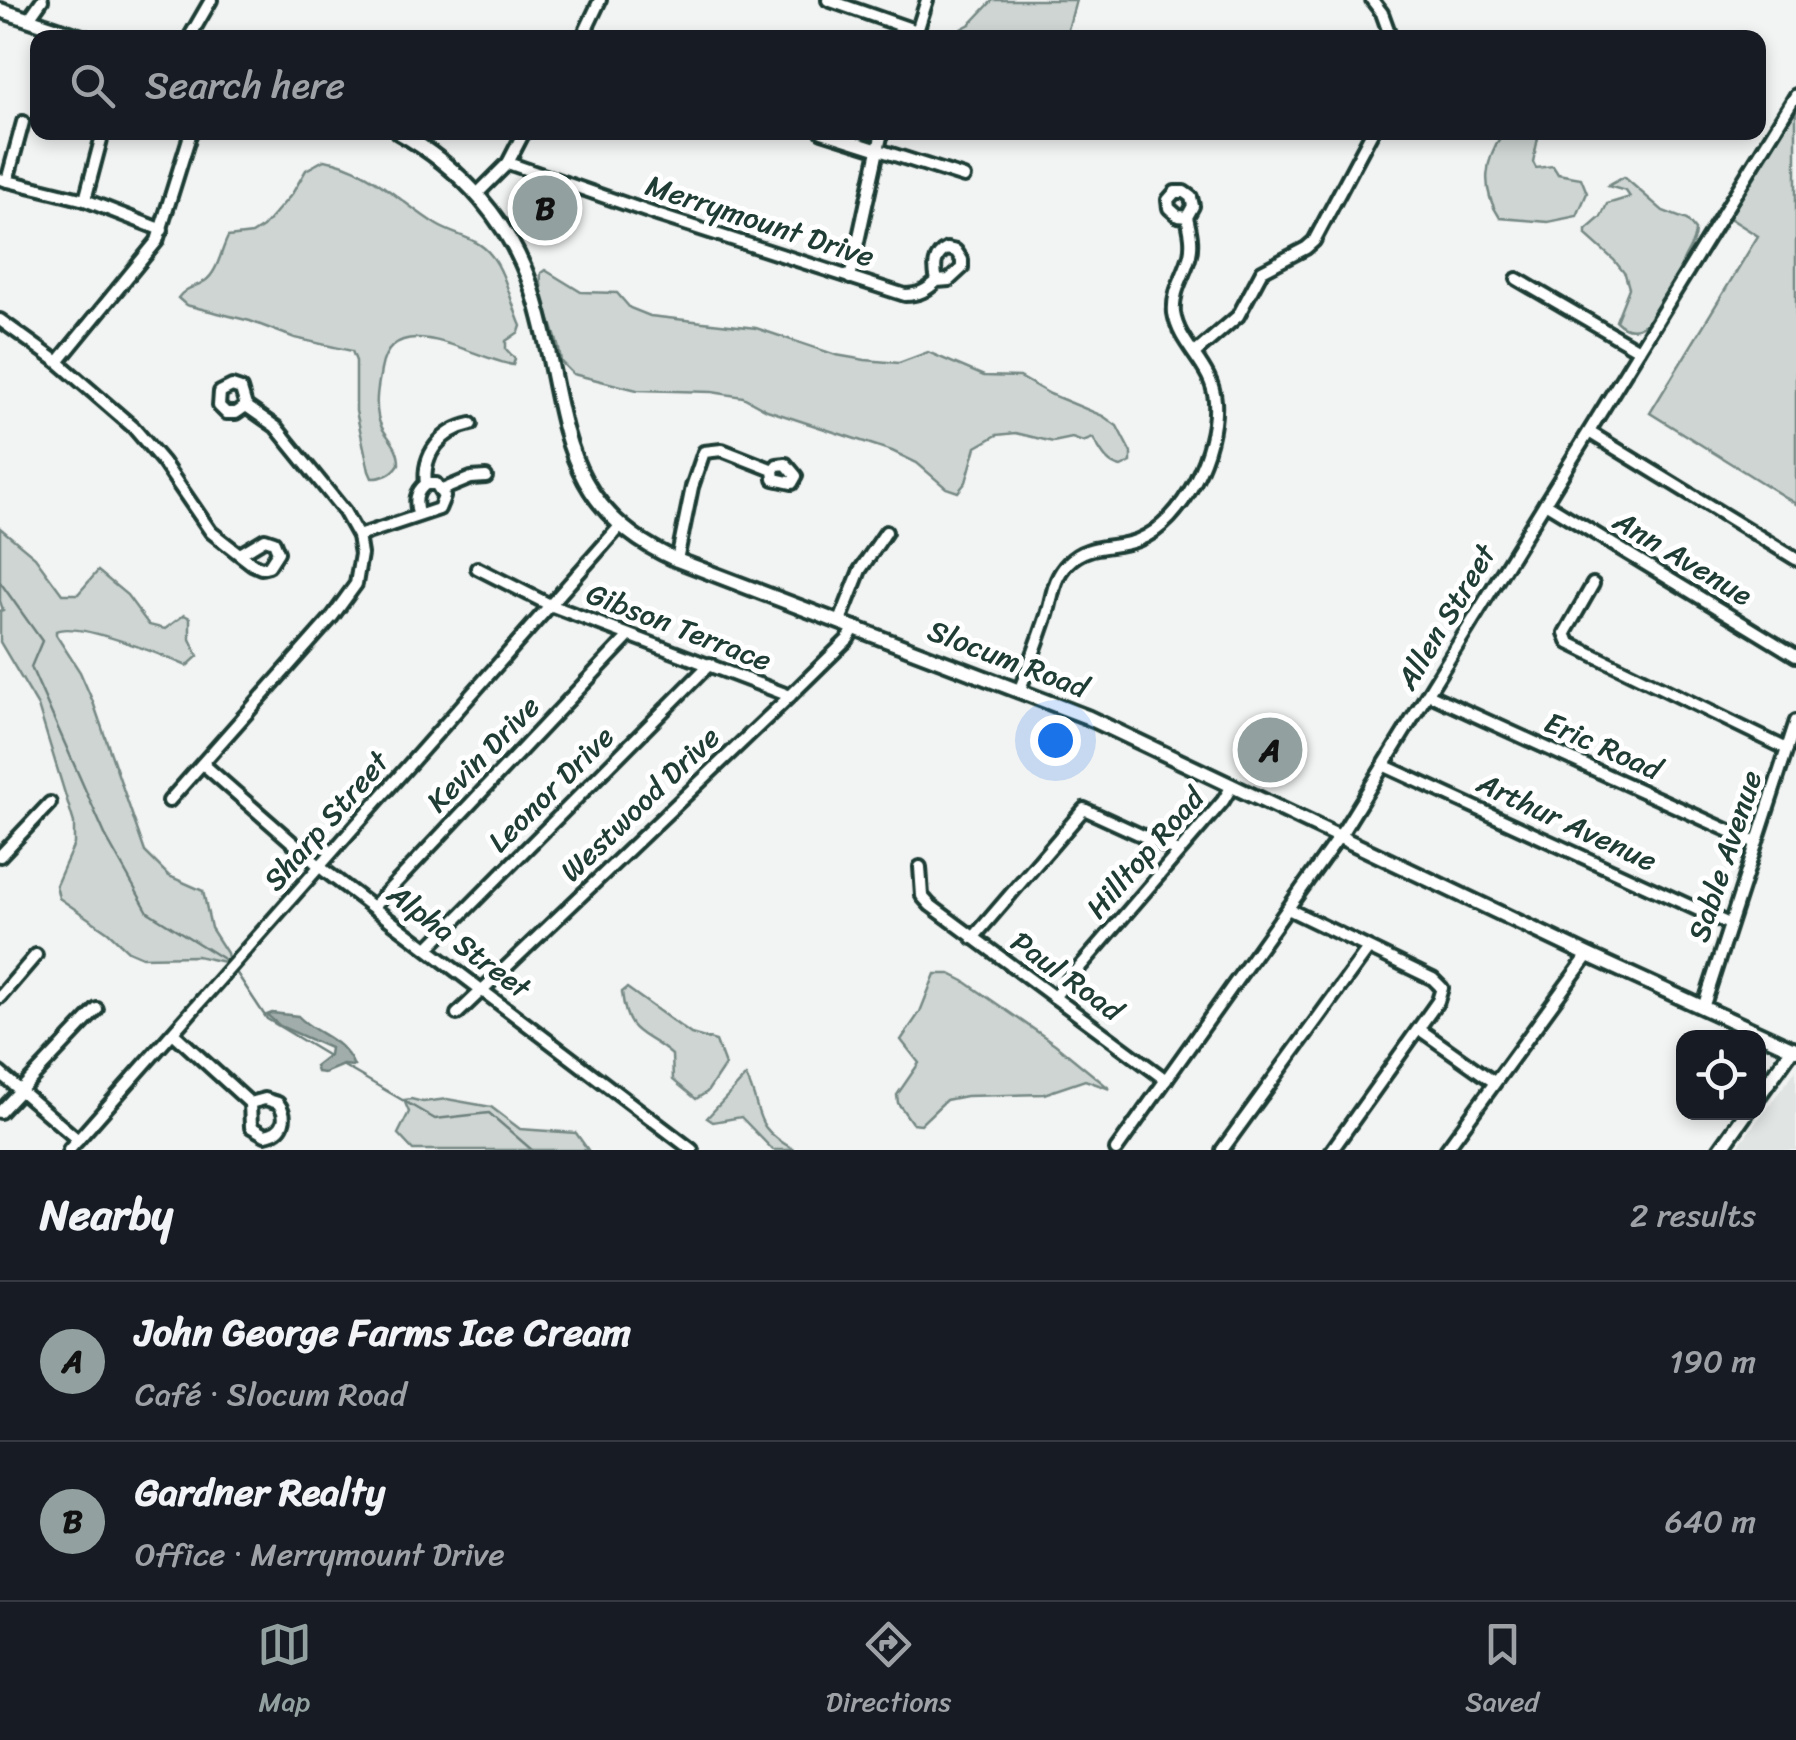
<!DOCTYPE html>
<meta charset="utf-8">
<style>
body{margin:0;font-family:Sriracha,sans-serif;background:#242831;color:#f1f3f6}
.controls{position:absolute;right:30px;bottom:30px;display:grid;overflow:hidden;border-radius:20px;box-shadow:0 5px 15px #0003}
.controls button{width:90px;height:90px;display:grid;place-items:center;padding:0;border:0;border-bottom:2px solid #363941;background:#171b24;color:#f1f3f6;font:50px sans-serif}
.you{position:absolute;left:1055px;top:740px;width:35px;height:35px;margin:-25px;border:8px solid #fff;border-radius:50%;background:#1a73e8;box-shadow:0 0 0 15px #1a73e833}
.badge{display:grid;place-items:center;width:65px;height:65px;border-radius:50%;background:#92a19f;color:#111;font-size:32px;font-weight:700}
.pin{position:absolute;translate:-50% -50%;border:5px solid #fff;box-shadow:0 2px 10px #0006}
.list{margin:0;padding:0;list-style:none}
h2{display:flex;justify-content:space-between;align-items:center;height:130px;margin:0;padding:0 40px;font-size:42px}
h2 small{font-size:32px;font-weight:400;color:#9ea1a6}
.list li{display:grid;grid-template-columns:65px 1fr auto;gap:30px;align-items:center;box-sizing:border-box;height:160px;padding:0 40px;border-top:2px solid #363941}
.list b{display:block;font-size:38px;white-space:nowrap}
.list p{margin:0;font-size:32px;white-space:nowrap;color:#9ea1a6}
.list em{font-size:32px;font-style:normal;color:#9ea1a6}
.icon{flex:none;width:55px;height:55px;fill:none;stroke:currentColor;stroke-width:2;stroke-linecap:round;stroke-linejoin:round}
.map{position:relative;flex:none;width:1796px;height:1150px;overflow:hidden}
.search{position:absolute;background:#171b24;box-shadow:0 5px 15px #0003;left:30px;right:30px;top:30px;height:110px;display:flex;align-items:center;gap:25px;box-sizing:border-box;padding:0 35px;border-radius:20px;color:#9ea1a6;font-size:38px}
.sheet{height:450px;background:#171b24}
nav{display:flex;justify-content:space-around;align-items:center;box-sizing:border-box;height:140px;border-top:2px solid #363941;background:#171b24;font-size:28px;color:#9ea1a6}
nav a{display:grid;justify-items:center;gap:5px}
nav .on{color:#92a19f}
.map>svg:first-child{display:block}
.built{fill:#e0e4e3}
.green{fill:#ced5d3;stroke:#768984;stroke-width:2.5}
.water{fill:#a1adaa;stroke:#6d807b;stroke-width:2.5}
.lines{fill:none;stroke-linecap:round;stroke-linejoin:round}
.stream{stroke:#6d807b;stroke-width:2.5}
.minor-casing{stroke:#1f3d34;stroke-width:18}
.major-casing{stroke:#1f3d34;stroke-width:20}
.minor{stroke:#fff;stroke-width:10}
.major{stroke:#fff;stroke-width:12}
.labels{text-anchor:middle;stroke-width:10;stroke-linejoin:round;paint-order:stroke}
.street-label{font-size:30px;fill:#1f3d34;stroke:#fff}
</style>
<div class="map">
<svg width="1796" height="1150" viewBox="0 0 1796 1150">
<rect width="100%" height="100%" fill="#f2f3f3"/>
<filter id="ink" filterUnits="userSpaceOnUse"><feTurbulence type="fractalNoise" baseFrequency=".01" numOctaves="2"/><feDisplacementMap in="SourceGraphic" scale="20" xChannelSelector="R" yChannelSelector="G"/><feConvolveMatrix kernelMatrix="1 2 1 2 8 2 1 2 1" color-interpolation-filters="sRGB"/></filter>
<g filter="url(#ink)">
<polygon class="built" points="1796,1070 1796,1150 1735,1150"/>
<g class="green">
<polygon points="993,0 1076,0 1066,37 946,37 970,24"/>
<polygon points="1796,107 1796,504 1650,413 1758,236 1728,217"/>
<path d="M1503 133H1539L1533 162 1536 168 1553 166 1558 174 1581 178 1587 193 1577 216 1548 222 1500 218C1481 190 1484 160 1503 133Z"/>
<path d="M324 160C368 166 401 203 437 225 455 236 477 237 491 255 506 273 511 304 521 326L519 332 506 341V349L515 359 513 365C473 358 392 305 381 370 378 386 375 401 378 416 381 436 399 441 399 464 393 474 384 478 372 478L369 471 356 411V361L352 351 295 338 250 321 186 305 178 298C186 287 194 288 205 281 218 272 221 250 228 237L252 234 263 227 292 194 306 170Z"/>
<path d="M1624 177 1663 211 1687 220 1695 230C1695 242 1689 248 1684 259 1675 282 1647 352 1616 321L1629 288 1625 274 1614 260 1586 235V230L1601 217 1607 204 1630 197 1626 191 1608 186Z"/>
<path d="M545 270 581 292 617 293 630 308 650 316 756 328 836 355 865 360 899 363 928 352 984 376 1020 377 1050 394 1103 416 1117 426 1131 453V462L1121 467C1106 464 1101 451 1093 438L1083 442 1072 438 1053 442 1016 433 997 435 976 447 966 482 958 492 946 488 917 463 892 451 767 410 743 397 712 392 637 390 573 374 561 362C559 332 538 304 541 273Z"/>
<path d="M0 528 35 557 62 594H78L98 571 127 595 149 625 165 629 184 615 190 618V639L198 656 187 666C162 655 78 621 56 631V635L80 672 93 702 145 852 169 876 203 891 211 928 227 953 229 963 197 956 142 957 128 951 108 932 59 898 56 885 74 844V823L38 706 0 642V611L3 610 0 601Z"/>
<polygon points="935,974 950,974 964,981 1055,1044 1110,1089 1085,1080 1044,1094 966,1096 946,1100 921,1124 912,1123 898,1103 897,1095 919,1063 901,1040 920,1012"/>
<path d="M627 988 691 1034 716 1041 725 1065 707 1092 696 1099 673 1080 672 1055C644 1030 627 1039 622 992Z"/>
<path d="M746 1076C764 1112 749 1125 795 1150H773L741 1117 713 1122 707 1118Z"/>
<polygon points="411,1099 423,1102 447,1099 491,1107 520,1129 576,1133 588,1150 413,1150 398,1134 409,1112 404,1100"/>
</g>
<path class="water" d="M272 1013 298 1016C317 1036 342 1037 354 1066L343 1065 324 1073 317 1072 315 1066 329 1055 330 1048 280 1026 267 1015Z"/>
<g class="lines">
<g class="stream">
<polyline points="0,582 42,641 31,667 107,839 148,912 225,960"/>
<polyline points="236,972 267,1019 327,1055"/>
<polyline points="342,1065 435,1119 489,1113 532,1150"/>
</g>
<g class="minor-casing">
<g id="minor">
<polyline points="828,0 917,31"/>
<polyline points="1372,0 1382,13 1391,38"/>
<polyline points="28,20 42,0"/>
<polyline points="189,38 211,0"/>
<polyline points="582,38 600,0"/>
<polyline points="915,38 927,0"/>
<polyline points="822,132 964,177"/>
<path d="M508 163 660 216 905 295C919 295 927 290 937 281 934 268 933 256 947 249L956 251 962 260V268L949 280 937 281"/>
<polyline points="0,179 85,200 162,230"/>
<polyline points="7,181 23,122"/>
<polyline points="477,194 508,163 524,132"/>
<polyline points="85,200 103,132"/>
<polyline points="850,278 882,132"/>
<polyline points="1517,279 1639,350"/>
<polyline points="0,320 58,362 133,427 163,462 211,532 252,564 261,568 269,566 278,552 274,542 265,539 240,554"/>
<polyline points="1195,353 1238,316 1262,271 1306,248 1314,241 1372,132"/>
<polyline points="58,362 157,241 191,132"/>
<polyline points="1589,432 1796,559"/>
<path d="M426 484C422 454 442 430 471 424"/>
<polyline points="442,490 471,478 486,477"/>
<polyline points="1545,503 1796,656"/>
<path d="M358 536 439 509 444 497 436 484H426C415 492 415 502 418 514"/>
<polyline points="677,560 692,487 704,452 722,450 773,470 774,479 792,483 796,476 786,464 777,465 773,470"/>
<polyline points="477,568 550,605 790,696"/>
<polyline points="1593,584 1565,633 1569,643 1787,749"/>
<polyline points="840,621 860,570 886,532"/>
<path d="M1020 689C1029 666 1038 642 1046 618 1053 598 1052 579 1068 563 1088 542 1114 550 1138 540 1184 522 1218 449 1215 401 1213 366 1179 346 1174 313 1172 290 1185 275 1190 255 1193 242 1190 230 1187 217L1178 216 1169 208 1168 200 1175 192H1184L1191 197 1193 206 1187 217"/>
<polyline points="1428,694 1756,843"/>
<polyline points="203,764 325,871 692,1150"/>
<polyline points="1385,766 1729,924"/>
<polyline points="169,801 332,617 356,584 361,554 358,536 344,511 276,427 246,406 241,389 232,386 220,392 219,406 226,413 236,413 246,406"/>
<polyline points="0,856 50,803"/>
<polyline points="920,867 922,896 930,905 1166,1080"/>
<polyline points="373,907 629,636"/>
<polyline points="1288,909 1433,979 1442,988 1438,1001 1332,1150"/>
<polyline points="973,938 1084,809 1178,852"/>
<polyline points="428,948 710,664"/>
<polyline points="0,997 36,955"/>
<polyline points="1054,997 1223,801 1232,786"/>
<polyline points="1703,1008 1796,721"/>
<polyline points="457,1014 790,696 848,639 855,627"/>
<polyline points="1419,1029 1494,1082"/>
<polyline points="173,1033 250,1103"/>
<polyline points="0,1073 78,1140"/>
<path d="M265 1099 278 1103C289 1117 284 1132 265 1135L251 1127 250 1103Z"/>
<polyline points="0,1112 97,1009"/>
<polyline points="69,1150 621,525"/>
<polyline points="1116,1150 1345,828 1796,95"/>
<polyline points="1222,1150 1368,949"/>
<polyline points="1446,1150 1588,955"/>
</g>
</g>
<g class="major-casing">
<g id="major">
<polyline points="0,10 85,38"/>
<path d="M398 132C461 167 511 223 533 292 569 403 549 504 677 560L1087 717 1588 955 1796 1050"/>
<polyline points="1758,1097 1793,1048"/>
<polyline points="1720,1150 1747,1112"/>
</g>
</g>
<use href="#minor" class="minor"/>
<use href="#major" class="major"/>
</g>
</g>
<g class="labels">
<g class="street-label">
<text transform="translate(760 221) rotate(18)" y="10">Merrymount Drive</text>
<text transform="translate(1683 558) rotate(31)" y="10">Ann Avenue</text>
<text transform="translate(1446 617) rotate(-59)" y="10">Allen Street</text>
<text transform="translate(679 627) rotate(21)" y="10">Gibson Terrace</text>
<text transform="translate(1008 659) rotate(21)" y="10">Slocum Road</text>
<text transform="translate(1603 746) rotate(24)" y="10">Eric Road</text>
<text transform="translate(483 754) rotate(-46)" y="10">Kevin Drive</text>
<text transform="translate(551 789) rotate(-45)" y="10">Leonor Drive</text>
<text transform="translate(640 804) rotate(-44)" y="10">Westwood Drive</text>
<text transform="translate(326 821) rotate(-49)" y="10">Sharp Street</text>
<text transform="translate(1567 822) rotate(25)" y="10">Arthur Avenue</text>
<text transform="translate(1145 853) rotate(-49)" y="10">Hilltop Road</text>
<text transform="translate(1725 856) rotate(-72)" y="10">Sable Avenue</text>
<text transform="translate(459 941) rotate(37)" y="10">Alpha Street</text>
<text transform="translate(1067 976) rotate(36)" y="10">Paul Road</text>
</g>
</g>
</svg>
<div class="controls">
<button><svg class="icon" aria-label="locate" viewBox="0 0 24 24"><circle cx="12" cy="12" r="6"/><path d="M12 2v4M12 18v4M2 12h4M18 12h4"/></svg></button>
</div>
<div class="you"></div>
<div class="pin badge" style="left:1270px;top:750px">A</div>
<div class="pin badge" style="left:545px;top:208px">B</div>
<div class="search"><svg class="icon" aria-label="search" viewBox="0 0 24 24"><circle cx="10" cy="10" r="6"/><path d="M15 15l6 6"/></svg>Search here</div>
</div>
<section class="sheet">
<h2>Nearby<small>2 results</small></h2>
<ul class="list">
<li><span class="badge">A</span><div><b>John George Farms Ice Cream</b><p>Café · Slocum Road</p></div><em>190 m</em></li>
<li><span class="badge">B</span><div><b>Gardner Realty</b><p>Office · Merrymount Drive</p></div><em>640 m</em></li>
</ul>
</section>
<nav>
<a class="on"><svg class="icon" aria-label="map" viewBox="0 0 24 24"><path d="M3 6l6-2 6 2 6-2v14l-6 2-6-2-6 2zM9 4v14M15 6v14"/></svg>Map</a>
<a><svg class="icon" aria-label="directions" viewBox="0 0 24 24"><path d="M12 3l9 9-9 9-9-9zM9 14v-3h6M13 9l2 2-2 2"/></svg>Directions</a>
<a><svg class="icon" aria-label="saved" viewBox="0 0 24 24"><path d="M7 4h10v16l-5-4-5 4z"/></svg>Saved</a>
</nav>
